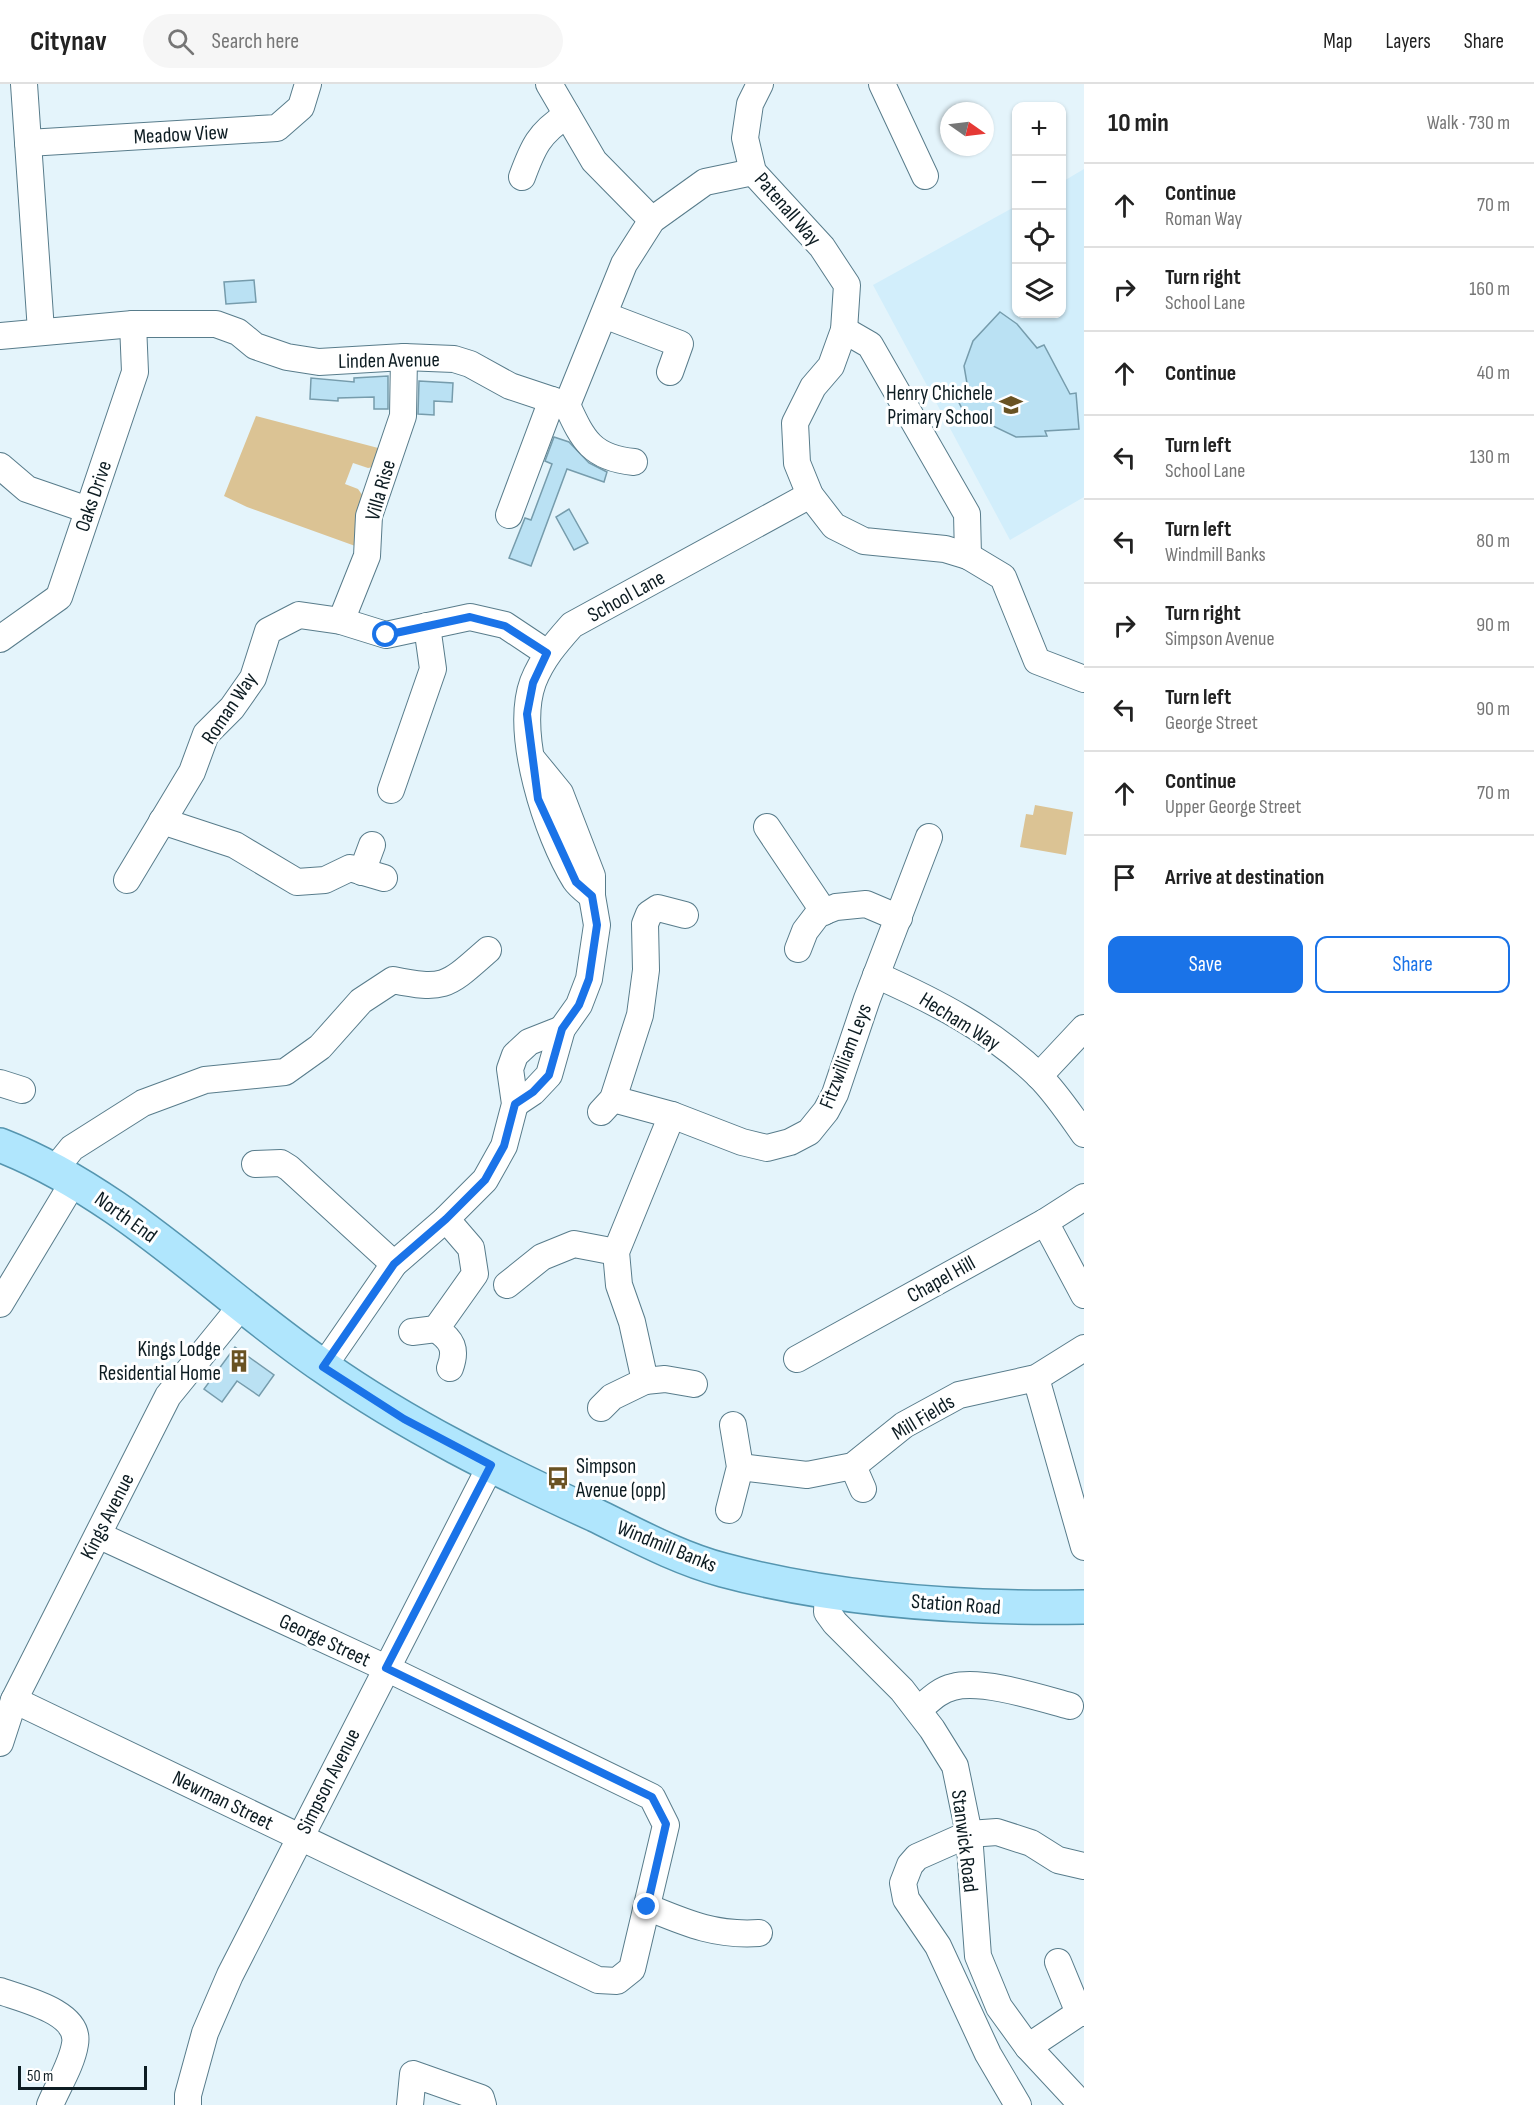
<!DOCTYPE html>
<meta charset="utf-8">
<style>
body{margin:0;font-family:"Sofia Sans Condensed",sans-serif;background:#f6f6f6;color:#222}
.controls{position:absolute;right:18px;top:18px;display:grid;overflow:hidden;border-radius:12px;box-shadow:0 2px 4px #0004}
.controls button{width:54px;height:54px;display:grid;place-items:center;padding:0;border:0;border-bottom:2px solid #e0e0e0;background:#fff;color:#222;font:30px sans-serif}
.compass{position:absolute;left:940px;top:18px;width:54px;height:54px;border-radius:50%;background:#fff;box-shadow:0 2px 4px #0004;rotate:104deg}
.scale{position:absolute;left:18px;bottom:15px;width:129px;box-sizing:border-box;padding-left:6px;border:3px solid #0d1c22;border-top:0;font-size:16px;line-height:21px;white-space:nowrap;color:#0d1c22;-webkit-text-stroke:4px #fff;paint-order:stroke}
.stop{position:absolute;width:18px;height:18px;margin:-14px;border:4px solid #1a73e8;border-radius:50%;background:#fff}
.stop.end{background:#1a73e8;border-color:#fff;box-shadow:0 2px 6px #0008}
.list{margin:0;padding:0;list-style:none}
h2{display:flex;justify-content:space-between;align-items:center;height:78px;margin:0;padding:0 24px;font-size:26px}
h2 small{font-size:20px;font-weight:400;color:#767676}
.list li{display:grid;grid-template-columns:39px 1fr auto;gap:18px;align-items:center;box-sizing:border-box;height:84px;padding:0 24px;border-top:2px solid #e0e0e0}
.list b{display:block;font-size:22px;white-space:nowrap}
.list p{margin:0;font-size:20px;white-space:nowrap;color:#767676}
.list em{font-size:20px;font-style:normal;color:#767676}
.actions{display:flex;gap:12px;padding:18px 24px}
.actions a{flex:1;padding:14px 0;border:2px solid #1a73e8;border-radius:12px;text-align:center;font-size:21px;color:#1a73e8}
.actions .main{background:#1a73e8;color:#fff}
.icon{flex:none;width:33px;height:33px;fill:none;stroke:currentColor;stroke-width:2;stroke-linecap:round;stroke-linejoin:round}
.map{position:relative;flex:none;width:1084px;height:2021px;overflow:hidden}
header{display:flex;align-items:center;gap:36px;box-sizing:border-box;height:84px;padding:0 30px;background:#fff;border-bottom:2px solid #e0e0e0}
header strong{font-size:28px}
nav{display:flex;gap:33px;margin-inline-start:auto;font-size:21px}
.search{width:420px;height:54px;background:#f6f6f6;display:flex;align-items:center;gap:15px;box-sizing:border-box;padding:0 21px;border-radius:33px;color:#767676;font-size:22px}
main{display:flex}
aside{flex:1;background:#fff}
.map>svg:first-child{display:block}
.built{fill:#d2eefb}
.green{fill:#dbc394}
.building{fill:#bae1f3;stroke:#769cac;stroke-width:1.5}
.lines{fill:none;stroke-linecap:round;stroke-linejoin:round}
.minor-casing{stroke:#587c8b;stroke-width:28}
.major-casing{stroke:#5595af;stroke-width:36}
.minor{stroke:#fff;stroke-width:26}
.major{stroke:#b0e6fd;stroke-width:33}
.route{stroke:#1a73e8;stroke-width:8}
.labels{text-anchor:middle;stroke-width:6;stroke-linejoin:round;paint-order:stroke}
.street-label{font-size:21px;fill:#0d1c22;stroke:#fff}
.poi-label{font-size:21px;fill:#0d1c22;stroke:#fff;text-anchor:end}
</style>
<header>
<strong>Citynav</strong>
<div class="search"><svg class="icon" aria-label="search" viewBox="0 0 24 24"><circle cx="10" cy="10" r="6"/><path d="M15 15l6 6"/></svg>Search here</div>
<nav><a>Map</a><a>Layers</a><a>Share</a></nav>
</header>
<main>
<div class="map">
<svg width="1084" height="2021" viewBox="0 0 1084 2021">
<rect width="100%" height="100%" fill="#e4f4fb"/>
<polygon class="built" points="1084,85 1084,413 1010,456 873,201 1016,122 1016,230 1062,230 1062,98"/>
<g class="green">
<polygon points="256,332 382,365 373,383 368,384 353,379 345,400 358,405 363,412 358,463 247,423 224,412"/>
<polygon points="1035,721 1073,728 1066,771 1020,763 1026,730 1033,731"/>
</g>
<g class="building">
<polygon points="254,196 256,218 226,220 224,198"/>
<polygon points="1000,228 1017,240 1037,264 1044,261 1070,310 1076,309 1079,345 1045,347 1047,352 1016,353 993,342 983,329 968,336 955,311 968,305 964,282 973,257"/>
<polygon points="388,292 388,325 374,325 374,313 338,314 338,317 310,315 311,294 354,298 354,294"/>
<polygon points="419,297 453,299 452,318 434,317 434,331 418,330"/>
<polygon points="554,353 569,358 589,379 607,388 604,398 567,385 531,482 509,474 525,434 531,436 552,380 545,377"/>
<polygon points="569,425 588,459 574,466 556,433"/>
<polygon points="235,1263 274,1291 259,1312 237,1297 222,1318 204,1305"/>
</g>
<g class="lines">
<g class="minor-casing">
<g id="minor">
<polyline points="24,0 41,247"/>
<polyline points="549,0 594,77 652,136"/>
<polyline points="760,0 750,20 745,54 753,88 822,163 847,201 844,246 831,282 813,303 795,339 797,379 810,411 834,442 864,457 945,465 968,472 1003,493 1037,577 1084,595"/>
<polyline points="882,0 925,92"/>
<polyline points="28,59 277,44 301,23 308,0"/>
<path d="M522 93C533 63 539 49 567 31"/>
<polyline points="604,231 680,260 670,288"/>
<polyline points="844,246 870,261 967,430 968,472"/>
<polyline points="0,252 133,240 216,240 238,248 255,262 287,273 319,278 404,273 454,275 470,280 510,302 567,321 624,180 652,136 705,98 753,88"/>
<path d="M567 321C583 356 592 374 634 378"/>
<polyline points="0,382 27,405 88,426"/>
<polyline points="509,431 552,316"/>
<polyline points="341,537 367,472 369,432 403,332 404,273"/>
<polyline points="0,555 59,513 135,288 133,240"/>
<polyline points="391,706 433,585 427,542"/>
<polyline points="162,737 235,761 297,798 325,796 350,784 384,794"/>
<polyline points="767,743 824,828"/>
<polyline points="362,788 372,761"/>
<polyline points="127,796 192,688 206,650 232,624 253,594 268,547 299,531 341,537 386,551 470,533 505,541 547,569"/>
<path d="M592 812C586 807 579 802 575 796 547 751 514 650 533 598 542 575 556 559 572 541L810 411"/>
<polyline points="798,865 805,847 818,830 836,823 866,820 899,834"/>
<path d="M876 891C935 917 993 947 1039 992 1056 1009 1070 1030 1084 1050"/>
<polyline points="1039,992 1084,944"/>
<polyline points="0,999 22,1006"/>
<polyline points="613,1015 672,1031 742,1058 767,1064 790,1058 809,1048 826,1027 835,1010 867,915 929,753"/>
<polyline points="515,1020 533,1008 549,991 562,945 579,921 589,895 597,841 592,812 592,792 560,709 533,676"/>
<polyline points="601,1028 613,1015 640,931 646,886 645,840 649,830 658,824 685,831"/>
<polyline points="672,1031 616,1168 619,1201 632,1238 645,1297 665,1295 694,1300"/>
<polyline points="255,1080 281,1079 289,1084 394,1180"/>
<path d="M55 1085 72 1064 143 1019 205 996 285 988 320 963 361 917 393 896C446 907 448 901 488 866"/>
<path d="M446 1135 471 1164 475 1190 436 1245C452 1256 457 1265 450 1284"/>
<polyline points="1045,1138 1084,1211"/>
<polyline points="507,1201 542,1173 574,1160 616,1168"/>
<polyline points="0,1220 74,1097"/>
<polyline points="412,1248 436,1245"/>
<polyline points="797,1275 1045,1138 1084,1113"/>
<polyline points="323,1283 394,1180 446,1135 485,1096 504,1062 515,1020 510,985 515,971 529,958 562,945"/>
<polyline points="1036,1294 1084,1463"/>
<polyline points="601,1324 612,1313 645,1297"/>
<polyline points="853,1382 863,1405"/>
<polyline points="740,1383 807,1391 853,1382 904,1341 959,1311 1036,1294 1084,1264"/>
<polyline points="729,1426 740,1383 733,1341"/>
<polyline points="828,1506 827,1528 835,1539 902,1606 932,1645 955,1682 969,1750 978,1872 999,1923 1028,1963 1082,2021"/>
<polyline points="14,1616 598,1896 617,1897 632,1885 666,1741 652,1713 386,1584 98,1451"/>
<path d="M918 1626C929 1617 939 1606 953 1603 982 1595 1040 1614 1070 1622"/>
<polyline points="0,1659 14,1616 168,1312 242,1221"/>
<path d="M647 1823C686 1839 715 1852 759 1849"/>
<polyline points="1058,1878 1079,1929 1084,1929"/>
<path d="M0 1907C22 1915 81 1928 75 1960 72 1980 58 2002 50 2021"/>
<polyline points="1028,1963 1079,1929"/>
<polyline points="188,2021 188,2011 205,1949 230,1891 491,1381"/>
<polyline points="410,2021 413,1990 481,2014 483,2021"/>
<polyline points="1018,2021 988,1970 938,1862 906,1815 903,1799 910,1781 917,1773 969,1750 997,1748 1031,1759 1058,1776 1084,1782"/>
</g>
</g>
<g class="major-casing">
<path id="major" d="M0 1061C123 1109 216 1209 324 1283 408 1342 501 1388 595 1431 636 1451 678 1474 723 1486 839 1517 964 1525 1084 1523"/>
</g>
<use href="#minor" class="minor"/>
<use href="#major" class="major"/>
</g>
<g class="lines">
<polyline class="route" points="386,551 470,533 505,542 547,569 533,599 527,630 538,715 576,798 592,812 597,841 589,895 579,921 562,945 549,991 533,1008 515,1020 504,1062 485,1096 446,1135 394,1180 323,1283 404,1335 491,1381 386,1584 652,1713 666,1740 647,1823"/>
</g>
<defs>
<g id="school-bare" transform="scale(1.8)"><path d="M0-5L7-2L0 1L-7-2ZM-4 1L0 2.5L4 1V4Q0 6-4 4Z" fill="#695222" stroke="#fff" stroke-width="2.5" paint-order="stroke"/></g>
<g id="building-bare" transform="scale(1.8)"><path d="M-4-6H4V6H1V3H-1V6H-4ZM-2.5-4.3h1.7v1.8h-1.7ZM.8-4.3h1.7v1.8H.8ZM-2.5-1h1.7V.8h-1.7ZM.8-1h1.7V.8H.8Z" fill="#695222" stroke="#fff" stroke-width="2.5" paint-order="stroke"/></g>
<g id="bus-bare" transform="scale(1.8)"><path d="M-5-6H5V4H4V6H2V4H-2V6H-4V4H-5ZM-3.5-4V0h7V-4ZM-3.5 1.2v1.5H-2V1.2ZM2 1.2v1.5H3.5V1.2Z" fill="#695222" stroke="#fff" stroke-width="2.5" paint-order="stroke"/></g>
</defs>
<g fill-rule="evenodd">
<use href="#school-bare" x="1011" y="321"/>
<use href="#building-bare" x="239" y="1277"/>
<use href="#bus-bare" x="558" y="1394"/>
</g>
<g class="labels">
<g class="street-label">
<text transform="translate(181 50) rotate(-3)" y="7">Meadow View</text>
<text transform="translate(788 125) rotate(49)" y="7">Patenall Way</text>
<text transform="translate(389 276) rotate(-1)" y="7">Linden Avenue</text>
<text transform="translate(380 406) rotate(-74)" y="7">Villa Rise</text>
<text transform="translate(93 412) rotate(-71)" y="7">Oaks Drive</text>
<text transform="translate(626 512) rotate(-29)" y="7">School Lane</text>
<text transform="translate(229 624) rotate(-56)" y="7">Roman Way</text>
<text transform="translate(960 937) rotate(32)" y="7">Hecham Way</text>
<text transform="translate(845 972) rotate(-69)" y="7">Fitzwilliam Leys</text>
<text transform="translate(126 1133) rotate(36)" y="7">North End</text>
<text transform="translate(941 1195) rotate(-29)" y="7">Chapel Hill</text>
<text transform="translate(923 1333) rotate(-31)" y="7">Mill Fields</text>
<text transform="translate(107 1432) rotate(-63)" y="7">Kings Avenue</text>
<text transform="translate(667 1462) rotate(22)" y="7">Windmill Banks</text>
<text transform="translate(956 1520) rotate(4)" y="7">Station Road</text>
<text transform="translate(325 1556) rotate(25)" y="7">George Street</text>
<text transform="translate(328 1697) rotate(-63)" y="7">Simpson Avenue</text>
<text transform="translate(223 1716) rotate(26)" y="7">Newman Street</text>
<text transform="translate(965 1757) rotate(83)" y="7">Stanwick Road</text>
</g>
<g class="poi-label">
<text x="993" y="316">Henry Chichele<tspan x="993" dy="24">Primary School</tspan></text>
<text x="221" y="1272">Kings Lodge<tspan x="221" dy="24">Residential Home</tspan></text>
<text x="576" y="1389" text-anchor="start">Simpson<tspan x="576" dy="24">Avenue (opp)</tspan></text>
</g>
</g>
</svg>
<div class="controls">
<button>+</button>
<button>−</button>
<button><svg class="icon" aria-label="locate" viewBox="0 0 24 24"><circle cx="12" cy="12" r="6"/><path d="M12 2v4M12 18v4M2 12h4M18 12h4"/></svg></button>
<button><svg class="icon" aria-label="layers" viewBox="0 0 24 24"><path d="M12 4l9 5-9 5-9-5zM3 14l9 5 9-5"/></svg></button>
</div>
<svg class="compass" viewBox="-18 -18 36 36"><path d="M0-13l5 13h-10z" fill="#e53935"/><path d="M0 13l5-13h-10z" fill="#767676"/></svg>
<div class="scale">50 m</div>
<div class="stop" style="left:386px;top:551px"></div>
<div class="stop end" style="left:647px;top:1823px"></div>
</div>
<aside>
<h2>10 min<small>Walk · 730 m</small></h2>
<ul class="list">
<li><svg class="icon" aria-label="ahead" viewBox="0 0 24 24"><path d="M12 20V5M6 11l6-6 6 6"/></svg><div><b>Continue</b><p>Roman Way</p></div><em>70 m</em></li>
<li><svg class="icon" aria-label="right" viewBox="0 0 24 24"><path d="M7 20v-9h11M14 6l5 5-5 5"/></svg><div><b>Turn right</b><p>School Lane</p></div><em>160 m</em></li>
<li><svg class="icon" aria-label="ahead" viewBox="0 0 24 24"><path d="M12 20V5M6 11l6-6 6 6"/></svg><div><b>Continue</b></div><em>40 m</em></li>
<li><svg class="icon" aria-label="left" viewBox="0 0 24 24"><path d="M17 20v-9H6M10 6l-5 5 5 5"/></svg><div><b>Turn left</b><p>School Lane</p></div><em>130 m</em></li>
<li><svg class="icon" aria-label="left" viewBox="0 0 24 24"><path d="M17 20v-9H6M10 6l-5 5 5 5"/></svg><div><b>Turn left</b><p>Windmill Banks</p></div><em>80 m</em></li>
<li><svg class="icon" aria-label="right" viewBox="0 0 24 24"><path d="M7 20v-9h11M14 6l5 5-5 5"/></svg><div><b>Turn right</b><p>Simpson Avenue</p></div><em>90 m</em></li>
<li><svg class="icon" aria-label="left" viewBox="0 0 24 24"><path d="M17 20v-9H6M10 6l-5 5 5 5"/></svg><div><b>Turn left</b><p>George Street</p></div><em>90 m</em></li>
<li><svg class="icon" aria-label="ahead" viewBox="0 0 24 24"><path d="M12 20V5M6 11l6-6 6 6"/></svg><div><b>Continue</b><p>Upper George Street</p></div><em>70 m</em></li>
<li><svg class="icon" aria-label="arrive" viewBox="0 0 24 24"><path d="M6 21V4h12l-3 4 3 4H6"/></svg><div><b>Arrive at destination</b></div></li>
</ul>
<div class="actions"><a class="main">Save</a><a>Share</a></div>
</aside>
</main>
